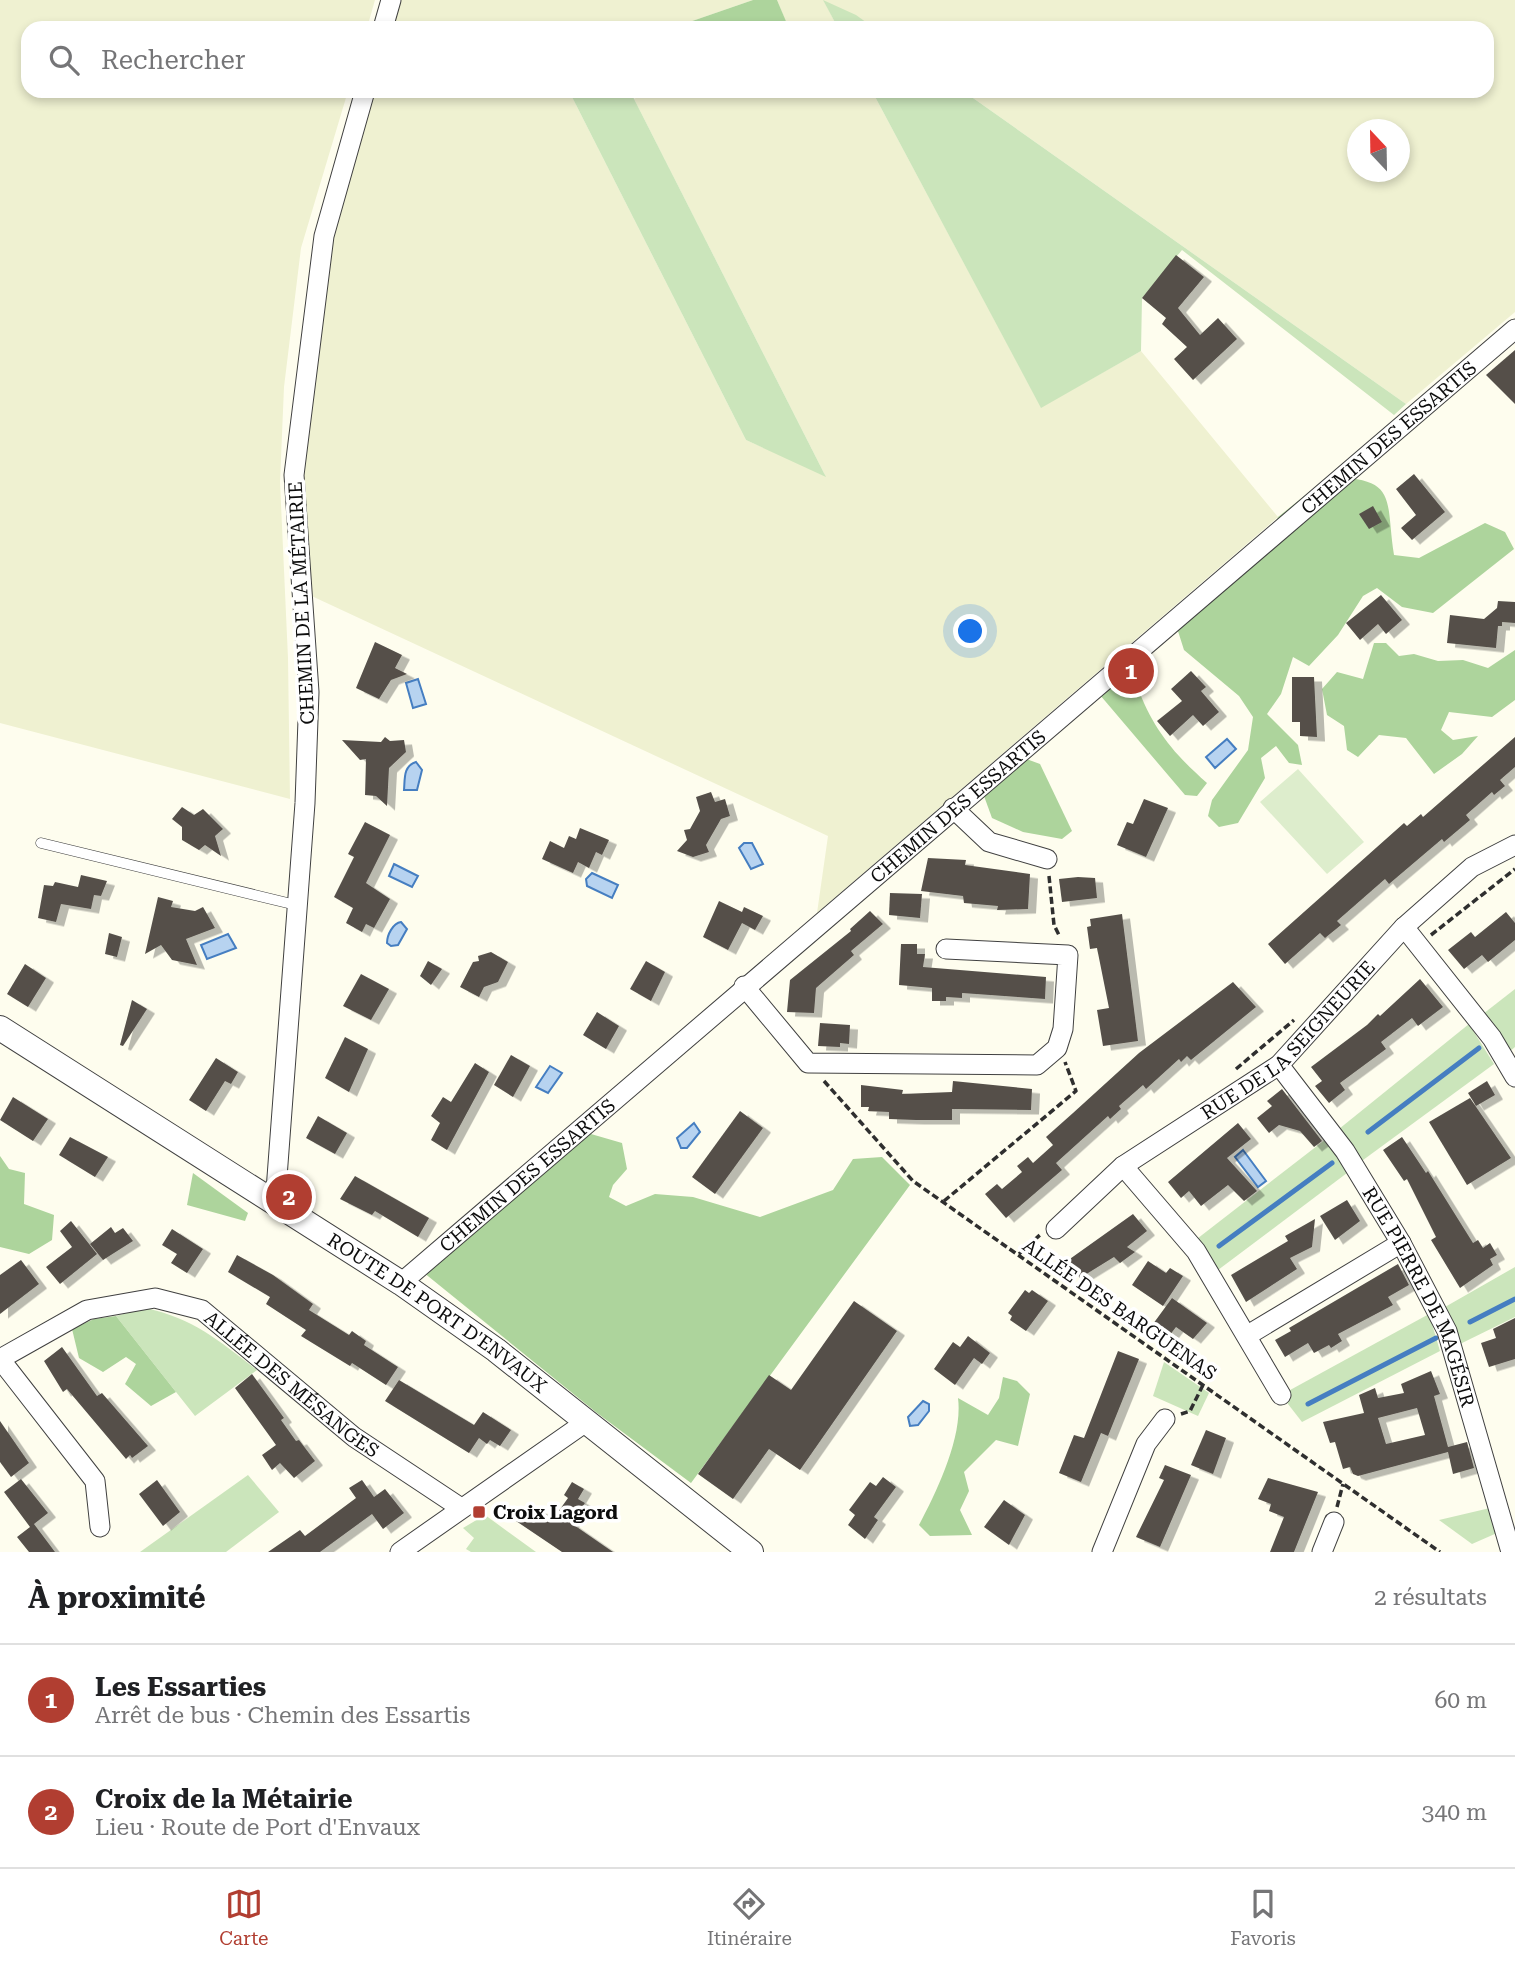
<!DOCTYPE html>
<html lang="fr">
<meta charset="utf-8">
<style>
body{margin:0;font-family:"Roboto Serif",serif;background:#f6f6f6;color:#202124}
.compass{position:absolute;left:1347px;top:119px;width:63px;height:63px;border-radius:50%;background:#fff;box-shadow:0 4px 10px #0003;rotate:338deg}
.you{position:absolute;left:971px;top:632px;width:24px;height:24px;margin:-18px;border:5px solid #fff;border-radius:50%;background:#1a73e8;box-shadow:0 0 0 10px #1a73e833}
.badge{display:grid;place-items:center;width:46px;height:46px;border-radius:50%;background:#b13e31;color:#fff;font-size:23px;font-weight:700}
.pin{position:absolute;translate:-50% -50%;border:4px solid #fff;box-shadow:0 2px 7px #0006}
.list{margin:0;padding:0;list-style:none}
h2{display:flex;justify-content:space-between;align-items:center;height:91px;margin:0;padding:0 28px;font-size:30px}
h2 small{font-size:23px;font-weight:400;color:#757577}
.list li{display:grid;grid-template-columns:46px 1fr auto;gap:21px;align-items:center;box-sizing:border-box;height:112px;padding:0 28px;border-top:2px solid #e0e0e0}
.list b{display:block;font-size:26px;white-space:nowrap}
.list p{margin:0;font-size:23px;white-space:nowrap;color:#757577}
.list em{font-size:23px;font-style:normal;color:#757577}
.icon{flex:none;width:38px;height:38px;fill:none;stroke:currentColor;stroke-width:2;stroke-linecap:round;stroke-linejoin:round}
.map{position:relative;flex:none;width:1515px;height:1552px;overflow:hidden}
.search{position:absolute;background:#fff;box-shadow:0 4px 10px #0003;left:21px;right:21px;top:21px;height:77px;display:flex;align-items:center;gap:18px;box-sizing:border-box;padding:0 24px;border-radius:21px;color:#757577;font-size:26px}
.sheet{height:315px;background:#fff}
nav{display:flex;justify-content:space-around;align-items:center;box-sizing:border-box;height:98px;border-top:2px solid #e0e0e0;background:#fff;font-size:19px;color:#757577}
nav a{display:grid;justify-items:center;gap:4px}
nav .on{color:#b13e31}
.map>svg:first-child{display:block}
.farmland{fill:#eff1d1;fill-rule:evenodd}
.green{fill:#cbe5bb}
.forest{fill:#add49c}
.pitch{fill:#ddedcc}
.water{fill:#b7d3f0;stroke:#457ec1;stroke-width:2}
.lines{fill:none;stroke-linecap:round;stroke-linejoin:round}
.stream{stroke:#457ec1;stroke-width:5}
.building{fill:#55504a;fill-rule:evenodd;filter:url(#shadow)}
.service-casing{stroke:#404040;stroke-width:11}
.minor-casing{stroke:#404040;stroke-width:21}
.tertiary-casing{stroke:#404040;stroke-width:26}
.path{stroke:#2f2f2f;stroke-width:3.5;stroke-dasharray:7 3.5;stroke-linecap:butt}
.service{stroke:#fff;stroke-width:10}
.minor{stroke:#fff;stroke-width:19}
.tertiary{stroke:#fff;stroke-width:24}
.poi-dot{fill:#b13e31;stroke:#fff;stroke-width:2.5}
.labels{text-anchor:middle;stroke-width:7;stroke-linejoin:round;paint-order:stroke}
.street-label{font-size:19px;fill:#0d0d0d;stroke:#fff}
.poi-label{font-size:19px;font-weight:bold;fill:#0d0d0d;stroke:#fff;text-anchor:start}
</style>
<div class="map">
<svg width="1515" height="1552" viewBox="0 0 1515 1552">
<defs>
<filter id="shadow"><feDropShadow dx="8" dy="4.5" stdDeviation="0" flood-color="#0004"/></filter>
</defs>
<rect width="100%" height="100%" fill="#fefdee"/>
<g class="farmland">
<polygon points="0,0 375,0 367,28 28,28 28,91 348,91 301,248 284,387 280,482 288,658 290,799 0,723"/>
<polygon points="395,0 753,0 672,28 388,28"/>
<path d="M777 0H1515V312L1406 404 963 91H1487V28H874L824 1 838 28H785L788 27ZM1358 130H1400V172H1358Z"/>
<polygon points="370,91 569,91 746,440 825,475 634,99 650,91 872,91 1041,407 1141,351 1278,517 817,913 828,836 303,592 302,474 330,238"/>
</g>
<g class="green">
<polygon points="823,0 856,15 874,28 838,28"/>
<polygon points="569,91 630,91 826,477 746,440"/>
<polygon points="872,91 963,91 1406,404 1394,415 1182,250 1142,298 1141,351 1041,408"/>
<polygon points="1515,989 1515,1047 1509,1052 1483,1014"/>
<polygon points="1469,1024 1494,1064 1359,1163 1339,1129"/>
<polygon points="1326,1139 1347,1173 1214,1273 1193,1242"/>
<polygon points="1515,1267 1515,1317 1458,1345 1445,1307"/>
<path d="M146 1308C194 1319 218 1340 257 1370L195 1416 116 1316Z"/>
<polygon points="1429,1314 1440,1351 1302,1422 1281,1395"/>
<polygon points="1164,1362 1209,1393 1198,1416 1153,1396"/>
<polygon points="248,1475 279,1512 226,1552 140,1552"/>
<polygon points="1490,1508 1497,1533 1472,1544 1439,1520"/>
<polygon points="485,1515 536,1552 471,1552 466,1549 474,1538 463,1528"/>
</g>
<g class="forest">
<polygon points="753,0 777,0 788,26 672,28"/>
<path d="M1328 477C1399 478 1385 498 1394 555L1419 558 1485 523 1505 532 1514 549 1433 613 1402 607 1377 588 1363 596 1338 635 1309 666 1293 657 1281 694 1267 714 1298 745 1302 765 1289 763 1276 746 1261 758 1265 778 1238 823 1219 827 1208 816 1212 800 1248 750 1253 717 1239 696 1184 650 1177 628 1266 542 1278 517Z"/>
<polygon points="1374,643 1386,643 1399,656 1414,654 1438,661 1463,660 1488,668 1515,650 1515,700 1492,717 1449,712 1441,730 1453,740 1478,736 1462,754 1434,774 1406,738 1379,735 1358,757 1347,750 1344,726 1327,715 1322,689 1337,672 1363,679"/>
<path d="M1126 681 1137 686C1153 729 1173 753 1207 783L1197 796 1185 795 1100 695 1112 685Z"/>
<polygon points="1021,757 1040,764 1072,831 1062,839 1023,832 992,818 980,785"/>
<polygon points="591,1134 622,1143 627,1169 613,1185 609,1197 626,1206 655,1194 693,1197 760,1217 833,1190 853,1159 882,1157 910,1185 691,1483 597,1413 418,1268 567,1140"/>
<polygon points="0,1156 9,1169 25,1173 24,1204 54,1215 52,1240 29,1254 0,1247"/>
<polygon points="193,1173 248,1213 245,1221 187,1205"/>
<polygon points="116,1316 176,1392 151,1406 125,1384 136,1364 126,1357 103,1372 79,1358 72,1329 94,1319"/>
<path d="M1003 1377 1017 1381 1030 1394 1018 1446 996 1440 964 1472 969 1491 960 1510 972 1535 930 1536 919 1525C937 1491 963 1437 958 1398L988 1415 999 1398Z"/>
</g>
<polygon class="pitch" points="1298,769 1364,842 1327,874 1260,802"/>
<g class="water">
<polygon points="418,679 426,704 413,708 406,683"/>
<polygon points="1227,739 1236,749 1215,768 1206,757"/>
<path d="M416 762 422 770 417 790H404C405 779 403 766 416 762Z"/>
<polygon points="744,843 752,843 763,864 751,869 739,848"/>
<polygon points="394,864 418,876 412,887 389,876"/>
<polygon points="592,873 618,885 612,898 587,886 586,879"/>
<path d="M401 922 407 929 398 945 391 946 387 943C387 935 393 923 401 922Z"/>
<polygon points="228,934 236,948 207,959 201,945"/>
<polygon points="550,1066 562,1073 548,1093 536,1087"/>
<polygon points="694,1123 700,1132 687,1148 681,1148 677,1138"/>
<polygon points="1243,1150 1266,1181 1258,1187 1235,1157"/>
<polygon points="923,1401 929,1404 929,1411 918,1425 910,1426 908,1417"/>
</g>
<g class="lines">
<g class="stream">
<polyline points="1368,1132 1479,1048"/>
<polyline points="1219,1246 1332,1163"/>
<polyline points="1470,1322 1515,1299"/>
<polyline points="1308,1404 1436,1338"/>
</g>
</g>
<g class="building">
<polygon points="1176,255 1204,277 1178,308 1200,335 1218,318 1237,339 1193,380 1174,359 1187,347 1162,324 1166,318 1142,298"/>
<polygon points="1515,350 1515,404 1486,375"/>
<polygon points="1414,474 1445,512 1412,540 1401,528 1416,515 1396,489"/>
<polygon points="1373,506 1382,522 1369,529 1359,514"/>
<polygon points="1381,595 1402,620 1386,634 1378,624 1360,640 1346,623"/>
<polygon points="1498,601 1515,602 1515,623 1502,622 1502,626 1498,626 1496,648 1447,643 1450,615 1484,619 1497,608"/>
<polygon points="375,642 402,655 395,668 407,674 391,680 379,699 356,688"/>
<polygon points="1191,671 1206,687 1201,691 1219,712 1203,726 1193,715 1170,736 1157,721 1182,701 1171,689"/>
<polygon points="1292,677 1314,677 1317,737 1300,736 1300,722 1292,722"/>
<polygon points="385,737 390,741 404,740 406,752 389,768 387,806 376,796 365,795 366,759 360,760 342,740 381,742"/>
<polygon points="1515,737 1515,767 1500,780 1505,786 1494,795 1492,792 1466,815 1470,820 1444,842 1442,839 1389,884 1385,879 1337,921 1341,925 1325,938 1320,933 1285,964 1268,944 1404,823 1407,826 1421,814 1423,817"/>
<polygon points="711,792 715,802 725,799 730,816 721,819 706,845 709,852 693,857 677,851 687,840 684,830 690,829 700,811 696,797"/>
<polygon points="1144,799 1168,808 1146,857 1117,845 1127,822 1133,824"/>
<polygon points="182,807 194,815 203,809 223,829 215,836 221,856 205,845 199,850 182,840 182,827 172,819"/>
<polygon points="365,822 390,835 366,883 390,899 374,928 366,924 362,932 346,923 353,908 334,897 354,857 348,854"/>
<polygon points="580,828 609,840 602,855 596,852 589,868 578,862 573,873 542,859 550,841 564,848 569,836 576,839"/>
<polygon points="928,858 966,860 965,865 1030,874 1028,909 997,910 998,906 964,903 963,896 921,891"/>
<polygon points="81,875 107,881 101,896 94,895 91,909 61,904 56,922 38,918 44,885 53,886 55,882 78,887"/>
<polygon points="1078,877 1095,878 1097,898 1062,902 1059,879"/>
<polygon points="890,893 922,894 920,918 889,915"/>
<polygon points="158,897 173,901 171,907 195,911 203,907 215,928 186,939 197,965 172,960 161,945 145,954"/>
<polygon points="719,901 742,912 744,907 763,916 755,930 742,923 728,950 703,937"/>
<polygon points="870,911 883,924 851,951 854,955 816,988 814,1013 787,1012 790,980 851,931 850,929"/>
<polygon points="1506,912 1515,923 1515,940 1488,962 1482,955 1464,969 1448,950 1471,932 1475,937"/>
<polygon points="1122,914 1138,1041 1103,1046 1097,1010 1109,1008 1097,948 1090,949 1087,927 1091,926 1090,919"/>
<polygon points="109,933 122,937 117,957 105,954"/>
<polygon points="901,944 917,944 917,954 925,954 923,967 1046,977 1045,999 962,993 962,998 946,997 946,1001 932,1001 932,988 899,985"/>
<polygon points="491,952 508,962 498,982 484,987 479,997 460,987 473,962 479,961 478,956"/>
<polygon points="428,961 442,969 431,985 420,976"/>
<polygon points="646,961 665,972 651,1001 630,989"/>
<polygon points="25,964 46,978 28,1007 7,994"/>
<polygon points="361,974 389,989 371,1020 343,1006"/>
<polygon points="1420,979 1443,1007 1418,1026 1412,1018 1381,1042 1386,1049 1340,1083 1345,1090 1329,1103 1315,1086 1322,1081 1311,1067 1367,1025 1378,1014 1380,1016"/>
<polygon points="1233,982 1256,1007 1191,1060 1187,1056 1181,1062 1179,1059 1146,1089 1143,1085 1119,1106 1121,1109 1110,1119 1108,1116 1056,1163 1062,1170 1006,1218 985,1194 997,1184 1002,1189 1022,1172 1017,1166 1028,1157 1033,1163 1053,1145 1046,1137 1073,1113 1139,1053"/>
<polygon points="132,1000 147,1009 123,1046 120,1045"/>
<polygon points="597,1012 619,1026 606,1049 583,1035"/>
<polygon points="820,1023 850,1025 849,1044 840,1043 840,1047 818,1046"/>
<polygon points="345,1037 368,1049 349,1092 325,1078"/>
<polygon points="511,1055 530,1066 513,1097 494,1085"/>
<polygon points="216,1058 238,1072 231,1084 225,1081 206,1111 189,1100"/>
<polygon points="475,1063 489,1072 447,1150 431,1140 440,1123 431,1116 443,1097 451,1102"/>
<polygon points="953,1081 1032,1089 1031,1110 952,1109 952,1120 916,1120 889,1119 889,1112 868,1111 869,1107 861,1107 861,1085 903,1090 902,1094 952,1092"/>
<polygon points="1487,1081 1495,1095 1476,1106 1468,1093"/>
<polygon points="1282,1089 1322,1141 1314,1147 1300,1131 1279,1125 1269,1133 1257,1118 1272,1106 1267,1101"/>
<polygon points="13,1097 48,1119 33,1141 0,1120"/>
<polygon points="1470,1098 1511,1158 1467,1185 1429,1122"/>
<polygon points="740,1111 763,1128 715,1194 692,1177"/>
<polygon points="318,1116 347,1133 335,1154 306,1138"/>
<polygon points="1238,1123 1251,1139 1227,1158 1257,1191 1244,1201 1228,1185 1201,1206 1189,1191 1181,1198 1168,1182"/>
<polygon points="70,1137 108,1157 95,1177 59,1155"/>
<polygon points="1402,1137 1426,1173 1428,1171 1473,1243 1478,1240 1483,1248 1490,1243 1497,1255 1490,1259 1493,1265 1460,1288 1431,1240 1436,1237 1407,1179 1404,1181 1383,1150"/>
<polygon points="355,1176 429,1218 418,1237 375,1211 372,1215 340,1199"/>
<polygon points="1347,1200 1360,1221 1335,1240 1320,1216"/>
<polygon points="1133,1214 1147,1231 1127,1247 1135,1252 1120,1263 1114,1257 1080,1278 1067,1261"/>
<polygon points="1315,1219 1312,1247 1290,1258 1297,1269 1246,1302 1231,1275 1288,1241 1285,1236"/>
<polygon points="71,1221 97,1254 60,1284 46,1267 72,1247 60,1231"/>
<polygon points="111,1227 115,1233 123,1228 133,1241 103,1260 90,1244"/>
<polygon points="172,1229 203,1249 187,1273 171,1263 177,1254 162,1245"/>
<polygon points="237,1255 273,1275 313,1304 309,1310 349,1335 352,1331 366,1341 364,1345 398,1367 386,1385 352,1363 350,1366 301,1336 306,1330 266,1304 270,1297 228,1272"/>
<polygon points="21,1260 39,1284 0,1314 0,1275"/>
<polygon points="1148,1261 1166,1273 1170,1268 1183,1276 1163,1306 1132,1285"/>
<polygon points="1398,1264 1409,1285 1388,1297 1393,1305 1338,1334 1342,1341 1331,1348 1329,1345 1314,1353 1308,1343 1285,1357 1275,1340 1291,1331 1289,1328"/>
<polygon points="1025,1290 1029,1293 1032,1290 1048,1301 1026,1331 1010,1320 1012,1316 1008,1313"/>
<polygon points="1172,1298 1207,1323 1193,1339 1176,1327 1169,1336 1153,1324"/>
<polygon points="854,1301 897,1331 800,1470 769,1449 733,1499 698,1474 769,1375 791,1390"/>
<polygon points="1515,1318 1515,1359 1489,1367 1481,1343 1496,1338 1493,1329"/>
<polygon points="968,1336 990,1353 982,1364 974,1358 955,1385 934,1369 953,1342 960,1347"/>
<polygon points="62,1347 97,1396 102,1393 148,1446 132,1458 130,1455 126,1459 67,1389 63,1392 44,1361"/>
<polygon points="1118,1351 1139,1359 1108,1436 1101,1433 1081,1482 1059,1473 1074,1435 1084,1438"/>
<path d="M1431 1371 1440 1394 1434 1396 1448 1447 1467 1442 1474 1468 1453 1474 1448 1452 1358 1476 1353 1474 1350 1467 1343 1469 1335 1442 1330 1443 1323 1422 1364 1413 1359 1395 1375 1388 1378 1398 1404 1393 1401 1384ZM1417 1408 1425 1435 1386 1444 1378 1418Z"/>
<polygon points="252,1374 284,1418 281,1420 296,1441 299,1440 315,1461 294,1478 280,1463 272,1470 262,1455 276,1445 235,1388"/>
<polygon points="399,1380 474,1425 483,1412 511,1430 500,1446 490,1440 487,1444 479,1438 469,1453 385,1401"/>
<polygon points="0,1421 29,1463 11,1477 0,1462"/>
<polygon points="1206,1430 1226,1438 1213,1474 1191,1465"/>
<polygon points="1165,1465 1191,1475 1160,1547 1136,1537 1164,1480 1159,1478"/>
<polygon points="883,1477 896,1487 874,1517 878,1520 865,1539 848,1525 855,1515 849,1510 870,1482 876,1486"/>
<polygon points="1268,1478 1318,1492 1294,1552 1270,1552 1284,1517 1269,1511 1271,1504 1258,1499"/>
<polygon points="21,1479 48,1513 34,1524 55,1552 29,1552 17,1537 30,1527 4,1492"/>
<polygon points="157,1480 180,1512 163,1526 139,1494"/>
<polygon points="362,1480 374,1497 385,1489 404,1513 383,1529 372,1514 320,1552 268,1552 300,1530 305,1536 356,1498 349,1488"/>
<polygon points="572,1482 584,1489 578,1499 585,1503 571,1523 613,1552 562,1552 516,1521 529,1503 553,1519 568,1498 564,1495"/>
<polygon points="1004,1500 1025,1515 1009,1545 984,1527"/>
</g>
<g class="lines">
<g class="service-casing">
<polyline id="service" points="41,843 296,905"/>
</g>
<g class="minor-casing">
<g id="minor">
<polyline points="383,28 391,0"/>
<polyline points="953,808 989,842 1047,859"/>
<polyline points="1404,927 1492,1038 1515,1077"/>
<polyline points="744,986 808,1063 1037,1065 1057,1048 1063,1029 1068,955 946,949"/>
<path id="s1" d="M1279 1065 1345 1151 1401 1243 1447 1331 1511 1552"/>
<polyline points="1123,1166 1196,1251 1281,1395"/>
<polyline points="275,1204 305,803 309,692 294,475 324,236 365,91"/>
<path id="s2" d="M1056 1229 1123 1166 1279 1065 1404 927 1472 867 1515 845"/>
<path id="s3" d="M401 1283 1515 329"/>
<polyline points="1248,1335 1401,1243"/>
<path id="s4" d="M0 1359 87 1310 155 1298 202 1310 354 1437 461 1508"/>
<polyline points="0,1359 95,1481 100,1527"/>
<polyline points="400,1552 586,1422"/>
<polyline points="1102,1552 1146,1444 1165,1419"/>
<polyline points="1322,1552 1334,1522"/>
</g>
</g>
<g class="tertiary-casing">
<g id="tertiary">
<path id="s5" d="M0 1028 401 1283 496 1350 751 1552"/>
</g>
</g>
<g class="path">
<polyline points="1049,876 1054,925 1060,937"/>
<polyline points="1431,935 1515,869"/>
<polyline points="1236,1069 1294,1020"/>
<polyline points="824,1081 913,1181 1440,1552"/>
<polyline points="944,1201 1076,1091 1065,1062"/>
<polyline points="1019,1254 1041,1234"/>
<polyline points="1181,1414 1190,1411 1203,1385"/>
<polyline points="1337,1507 1343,1484"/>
</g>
<use href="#service" class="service"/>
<use href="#minor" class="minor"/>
<use href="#tertiary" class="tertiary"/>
</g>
<rect class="poi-dot" x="472" y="1505" width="14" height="14" rx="3.5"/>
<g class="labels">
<g class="street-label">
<text dy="7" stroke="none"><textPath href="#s3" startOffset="1300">CHEMIN DES ESSARTIS</textPath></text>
<text transform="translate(301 603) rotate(-93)" y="7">CHEMIN DE LA MÉTAIRIE</text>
<text dy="7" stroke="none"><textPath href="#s3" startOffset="733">CHEMIN DES ESSARTIS</textPath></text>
<text dy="7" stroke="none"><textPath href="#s2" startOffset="301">RUE DE LA SEIGNEURIE</textPath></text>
<text dy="7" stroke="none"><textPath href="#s3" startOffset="166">CHEMIN DES ESSARTIS</textPath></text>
<text dy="7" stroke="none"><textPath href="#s1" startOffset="273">RUE PIERRE DE MAGÉSIR</textPath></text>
<text transform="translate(1120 1309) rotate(35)" y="7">ALLÉE DES BARGUENAS</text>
<text dy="7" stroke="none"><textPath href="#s5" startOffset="522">ROUTE DE PORT D'ENVAUX</textPath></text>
<text dy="7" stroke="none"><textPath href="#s4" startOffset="334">ALLÉE DES MÉSANGES</textPath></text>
</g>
<g class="poi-label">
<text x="493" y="1519">Croix Lagord</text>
</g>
</g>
</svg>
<svg class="compass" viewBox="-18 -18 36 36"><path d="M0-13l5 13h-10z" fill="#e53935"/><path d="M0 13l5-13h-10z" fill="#757577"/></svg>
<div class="you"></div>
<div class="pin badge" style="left:1131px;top:671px">1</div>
<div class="pin badge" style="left:289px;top:1197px">2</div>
<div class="search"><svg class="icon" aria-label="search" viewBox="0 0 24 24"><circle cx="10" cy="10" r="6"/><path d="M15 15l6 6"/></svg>Rechercher</div>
</div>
<section class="sheet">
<h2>À proximité<small>2 résultats</small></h2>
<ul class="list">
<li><span class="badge">1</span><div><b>Les Essarties</b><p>Arrêt de bus · Chemin des Essartis</p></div><em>60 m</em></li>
<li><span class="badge">2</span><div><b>Croix de la Métairie</b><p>Lieu · Route de Port d'Envaux</p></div><em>340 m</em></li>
</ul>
</section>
<nav>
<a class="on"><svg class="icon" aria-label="map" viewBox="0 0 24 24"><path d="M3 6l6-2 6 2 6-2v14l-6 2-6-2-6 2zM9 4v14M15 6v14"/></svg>Carte</a>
<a><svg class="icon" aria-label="directions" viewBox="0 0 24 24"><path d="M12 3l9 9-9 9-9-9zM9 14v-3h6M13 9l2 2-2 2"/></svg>Itinéraire</a>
<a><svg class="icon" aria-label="saved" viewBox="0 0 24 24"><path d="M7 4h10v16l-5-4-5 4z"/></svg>Favoris</a>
</nav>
